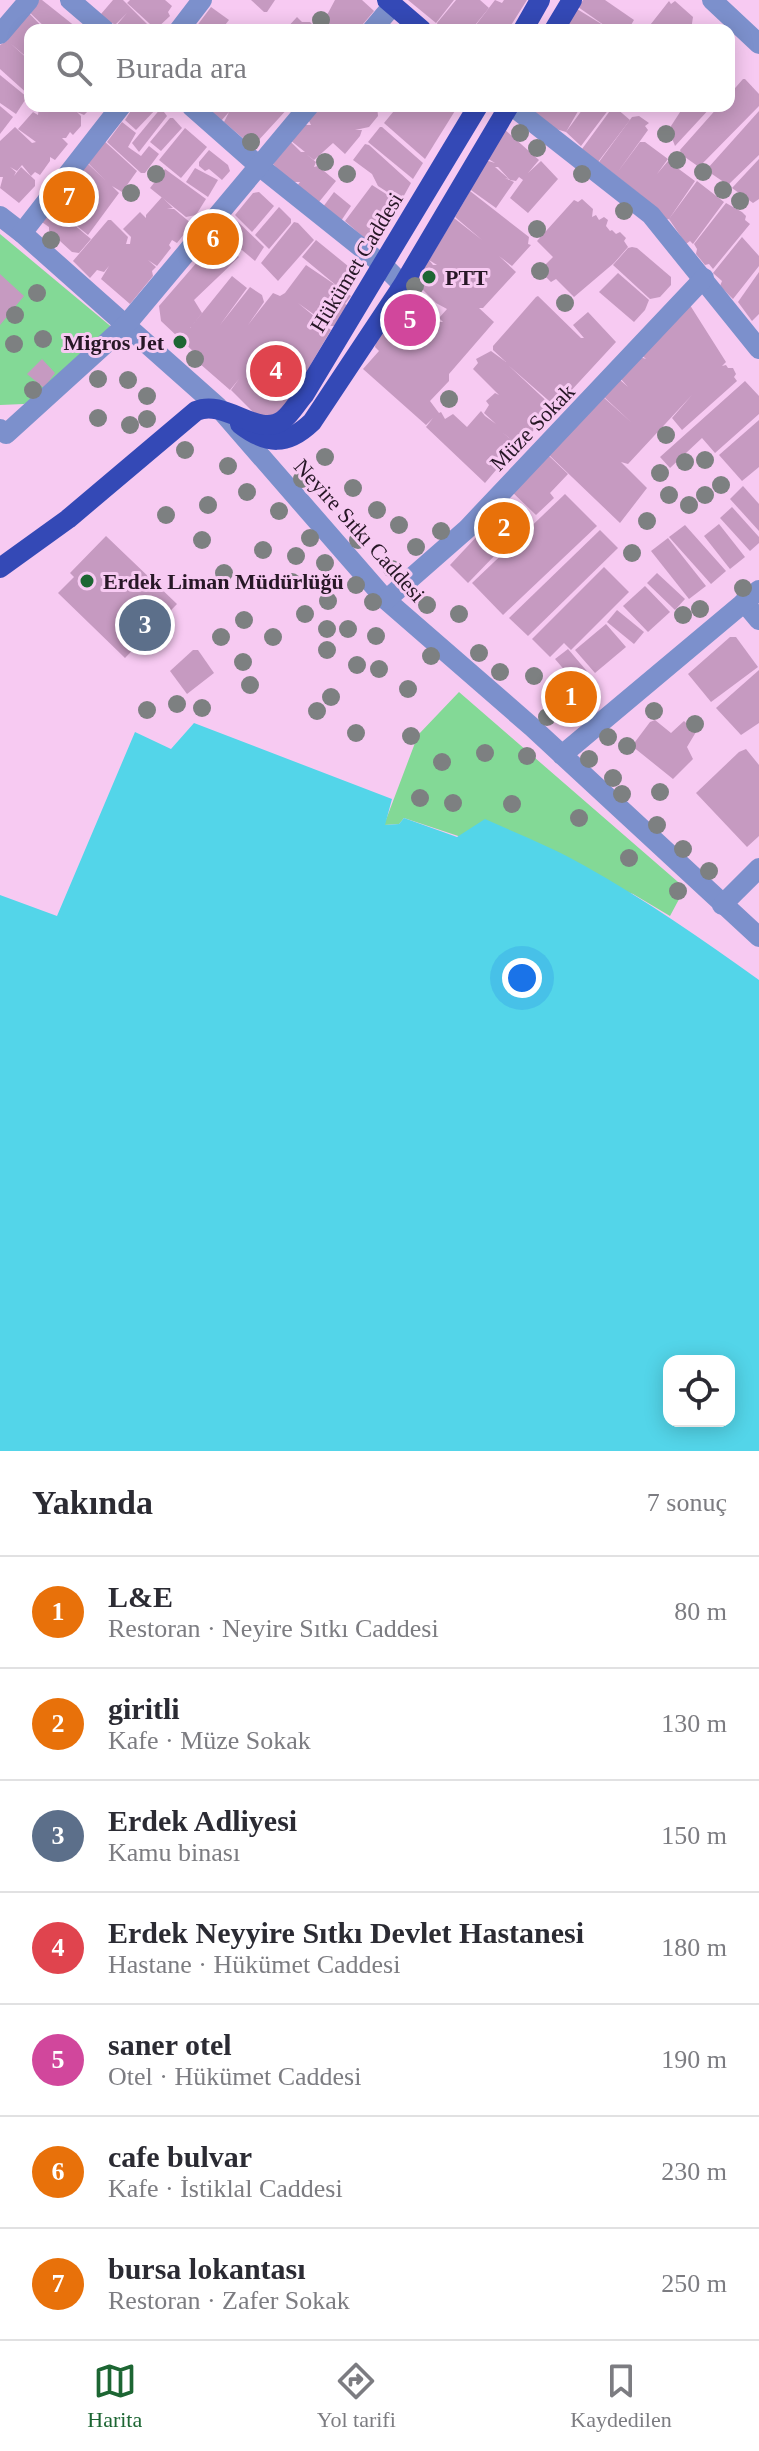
<!DOCTYPE html>
<html lang="tr">
<meta charset="utf-8">
<style>
body{margin:0;font-family:Georgia,serif;background:#f2f2f3;color:#2b2b33}
.controls{position:absolute;right:24px;bottom:24px;display:grid;overflow:hidden;border-radius:16px;box-shadow:0 4px 20px #0003}
.controls button{width:72px;height:72px;display:grid;place-items:center;padding:0;border:0;border-bottom:2px solid #e1e1e2;background:#fff;color:#2b2b33;font:40px sans-serif}
.you{position:absolute;left:522px;top:978px;width:28px;height:28px;margin:-20px;border:6px solid #fff;border-radius:50%;background:#1a73e8;box-shadow:0 0 0 12px #1a73e833}
.badge{display:grid;place-items:center;width:52px;height:52px;border-radius:50%;background:#1d6633;color:#fff;font-size:26px;font-weight:700}
.pin{position:absolute;translate:-50% -50%;border:4px solid #fff;box-shadow:0 2px 8px #0006}
.list{margin:0;padding:0;list-style:none}
h2{display:flex;justify-content:space-between;align-items:center;height:104px;margin:0;padding:0 32px;font-size:34px}
h2 small{font-size:26px;font-weight:400;color:#7c7c81}
.list li{display:grid;grid-template-columns:52px 1fr auto;gap:24px;align-items:center;box-sizing:border-box;height:112px;padding:0 32px;border-top:2px solid #e1e1e2}
.list b{display:block;font-size:30px;white-space:nowrap}
.list p{margin:0;font-size:26px;white-space:nowrap;color:#7c7c81}
.list em{font-size:26px;font-style:normal;color:#7c7c81}
.icon{flex:none;width:44px;height:44px;fill:none;stroke:currentColor;stroke-width:2;stroke-linecap:round;stroke-linejoin:round}
.map{position:relative;flex:none;width:759px;height:1451px;overflow:hidden}
.search{position:absolute;background:#fff;box-shadow:0 4px 20px #0003;left:24px;right:24px;top:24px;height:88px;display:flex;align-items:center;gap:20px;box-sizing:border-box;padding:0 28px;border-radius:16px;color:#7c7c81;font-size:30px}
.sheet{height:888px;background:#fff}
nav{display:flex;justify-content:space-around;align-items:center;box-sizing:border-box;height:112px;border-top:2px solid #e1e1e2;background:#fff;font-size:22px;color:#7c7c81}
nav a{display:grid;justify-items:center;gap:4px}
nav .on{color:#1d6633}
.map>svg:first-child{display:block}
.green{fill:#83d996}
.water{fill:#53d5e9;fill-rule:evenodd}
.building{fill:#c69ac1}
.lines{fill:none;stroke-linecap:round;stroke-linejoin:round}
.minor{stroke:#7c90cc;stroke-width:20}
.major{stroke:#3449b6;stroke-width:20}
.tree{fill:#7d8081}
.poi-dot{fill:#1d6633;stroke:#f7caf2;stroke-width:3}
.labels{text-anchor:middle;stroke-width:6;stroke-linejoin:round;paint-order:stroke}
.street-label{font-size:22px;fill:#271726;stroke:#f7caf2}
.poi-label{font-size:22px;font-weight:bold;fill:#271726;stroke:#f7caf2;text-anchor:start}
</style>
<div class="map">
<svg width="759" height="1451" viewBox="0 0 759 1451">
<rect width="100%" height="100%" fill="#f7caf2"/>
<g class="green">
<polygon points="0,234 114,329 39,398 24,404 0,405"/>
<polygon points="459,692 685,888 670,916 633,894 404,818 399,824 384,825 418,735"/>
</g>
<path class="water" d="M194 723 392 799 385 825 399 824 404 818 457 837 485 819C518 834 554 848 585 866 646 900 702 939 759 980V1451H0V895L57 916 135 732 171 749ZM669 1361H729V1421H669Z"/>
<g class="building">
<polygon points="38,0 42,0 76,27 75,30 48,30 28,11"/>
<polygon points="113,0 123,0 147,24 150,24 127,3 130,0 165,0 172,6 168,12 170,16 155,30 118,30 115,27 127,13 114,26 113,23 107,25 101,14"/>
<polygon points="251,0 275,0 267,12 264,12"/>
<polygon points="335,0 362,0 374,11 358,30 319,30"/>
<polygon points="408,0 454,0 436,23"/>
<polygon points="456,0 480,0 489,8 471,30 439,30 437,23"/>
<polygon points="495,0 502,3 504,0 527,0 508,30 472,30"/>
<polygon points="583,0 605,0 634,20 628,30 611,30 578,7"/>
<polygon points="669,1 671,4 675,1 693,17 691,30 647,29"/>
<polygon points="211,7 229,20 221,30 200,30 196,27"/>
<polygon points="577,9 603,25 606,30 562,30"/>
<polygon points="28,12 45,30 30,30 30,60 10,43 30,61 30,96 0,69 0,45 8,40 5,38"/>
<polygon points="297,17 302,22 310,22 318,30 285,30"/>
<polygon points="0,75 27,97 16,114 0,103"/>
<polygon points="743,79 745,79 759,94 759,106 699,167 682,155 680,150 719,106 729,106 729,95"/>
<polygon points="0,106 13,117 0,134"/>
<polygon points="39,106 93,106 84,115 77,112 81,116 81,126 73,135 70,132 66,138 62,138 68,144 55,160 50,157 50,161 40,175 35,172 31,176 22,165 17,171 10,167 16,172 14,176 21,167 35,180 35,186 19,203 0,188 3,177 0,177 0,141 15,127 32,143 36,142 18,129 33,112 38,115"/>
<polygon points="134,106 156,106 157,108 136,130 125,120"/>
<polygon points="205,106 229,106 231,111 230,106 290,106 257,142 245,140 224,122 229,112 221,121"/>
<polygon points="320,106 377,106 378,116 369,127 355,130 362,130 360,136 345,154 333,143 314,160 306,154 316,162 314,167 318,166 336,181 319,202 297,186 300,182 289,182 273,164 291,142 301,152 305,152 290,140 303,125 311,125 308,119"/>
<polygon points="398,106 458,106 425,159 384,123"/>
<polygon points="527,106 581,106 566,132 585,106 606,106 609,109 581,146 566,132 556,129"/>
<polygon points="684,106 712,106 675,146 670,133 671,126"/>
<polygon points="161,108 167,116 139,152 132,143"/>
<polygon points="612,108 616,108 630,120 598,162 582,149"/>
<polygon points="759,111 759,155 728,185 709,172 708,168"/>
<polygon points="639,116 649,123 645,126 648,130 617,173 640,142 645,142 668,159 657,174 668,161 695,181 669,219 697,181 724,202 693,244 690,241 686,244 669,219 660,221 641,197 647,188 642,196 599,162 632,117"/>
<polygon points="170,118 173,118 182,128 161,151 150,142"/>
<polygon points="122,122 136,133 128,147 141,156 149,146 159,154 145,173 141,173 107,142"/>
<polygon points="380,127 382,127 423,163 413,179 368,142"/>
<polygon points="185,128 207,147 181,178 159,160"/>
<polygon points="504,129 539,160 528,173 541,161 558,179 528,213 510,198 523,180 519,177 516,181 510,180 498,167 495,167 509,179 505,178 514,182 496,208 468,188 485,160 495,163 485,157"/>
<polygon points="102,139 137,171 122,192 112,186 119,193 88,235 49,203 68,185 100,210 70,184 86,162 105,180 85,160"/>
<polygon points="365,144 369,145 411,183 401,201 378,186 372,174 353,160"/>
<polygon points="209,150 228,165 230,171 222,180 209,169 205,171 199,166 199,162"/>
<polygon points="759,159 759,199 753,203 732,188"/>
<polygon points="195,168 218,180 208,197 186,182"/>
<polygon points="165,169 206,199 196,215 186,217 150,188"/>
<polygon points="372,185 397,201 375,243 370,243 345,221"/>
<polygon points="470,191 529,237 528,244 531,245 512,266 499,256 516,272 483,308 479,308 494,322 449,374 449,381 430,401 439,413 441,412 445,419 453,414 467,427 481,411 485,416 496,424 484,413 489,405 486,401 495,393 499,395 473,369 478,363 476,359 491,351 506,362 493,350 493,346 536,297 538,296 581,338 584,338 573,325 588,312 616,342 556,407 507,364 554,408 519,446 502,432 515,443 513,450 485,483 426,427 433,418 426,425 363,369 379,351 375,347 376,341 389,321 394,327 398,327 392,323 393,313 410,292 439,322 443,322 439,318 447,309 436,303 414,281 429,260 433,265 437,265 429,260 454,218 482,240 455,217"/>
<polygon points="259,192 274,206 252,232 235,215 253,193"/>
<polygon points="334,192 351,206 341,221 323,207"/>
<polygon points="162,197 173,208 167,209 174,209 192,224 177,243 172,240 169,245 171,248 157,266 148,260 156,267 152,271 153,276 130,304 101,279 109,266 104,272 97,270 90,278 73,261 108,220 111,220 128,237 126,244 130,244 131,237 123,229 140,212 146,218 146,215"/>
<polygon points="582,199 593,209 592,217 596,215 599,220 604,217 608,220 606,226 610,231 612,230 616,234 620,232 626,238 624,241 628,247 614,263 574,297 556,279 551,282 545,276 547,271 543,267 553,257 537,241 574,200 578,202"/>
<polygon points="726,203 742,212 746,216 745,220 750,224 713,269 709,264 705,265 696,254 697,249 694,244"/>
<polygon points="279,207 291,219 291,223 269,249 255,235"/>
<polygon points="54,208 91,239 79,253 72,252 49,231 49,227 36,218"/>
<polygon points="234,218 264,247 255,261 223,234"/>
<polygon points="294,222 298,223 314,240 278,281 261,263"/>
<polygon points="742,237 759,256 759,266 733,299 720,286 722,281 713,273"/>
<polygon points="218,238 239,257 194,300 202,313 190,328 232,276 247,288 220,325 250,287 262,295 264,302 248,325 273,293 280,296 285,293 306,265 337,286 302,257 316,240 359,275 348,294 351,296 345,304 349,306 334,326 330,326 298,303 331,330 282,413 262,421 231,390 239,379 230,390 199,363 196,354 161,321 159,306"/>
<polygon points="632,247 637,248 671,277 671,285 660,297 650,299 613,265 628,248"/>
<polygon points="759,272 759,314 752,321 738,302"/>
<polygon points="618,273 649,300 645,310 634,322 599,292"/>
<polygon points="0,274 24,296 0,325"/>
<polygon points="688,302 726,362 722,366 726,365 728,368 733,368 736,374 734,377 737,381 682,430 672,418 692,395 628,464 621,462 647,488 620,523 549,455 602,396 632,423 603,396 619,379 628,387 620,378 640,357 646,359 638,352"/>
<polygon points="42,359 55,373 44,388 27,374"/>
<polygon points="745,381 759,396 759,414 715,453 702,438 670,468 660,457"/>
<polygon points="759,420 759,467 742,481 719,455"/>
<polygon points="547,454 568,474 550,493 554,498 536,515 509,489"/>
<polygon points="743,486 759,504 759,531 730,499"/>
<polygon points="565,494 597,526 503,615 472,583"/>
<polygon points="504,505 527,527 503,551 480,529"/>
<polygon points="732,507 759,537 759,543 750,551 720,518"/>
<polygon points="719,524 745,557 730,569 704,536"/>
<polygon points="685,525 726,571 711,584 669,537"/>
<polygon points="600,530 618,548 528,636 509,618"/>
<polygon points="480,533 499,551 468,583 450,565"/>
<polygon points="106,536 177,604 125,658 58,593 74,577 70,573"/>
<polygon points="668,538 706,586 689,599 651,551"/>
<polygon points="604,567 629,592 571,650 564,643 550,657 532,639"/>
<polygon points="657,573 685,599 675,610 647,583"/>
<polygon points="645,586 670,612 648,632 623,606"/>
<polygon points="617,610 644,632 634,644 607,622"/>
<polygon points="606,624 626,647 595,673 575,650"/>
<polygon points="730,637 736,637 758,667 711,702 688,674"/>
<polygon points="568,649 591,676 578,686 555,659"/>
<polygon points="193,650 198,650 214,673 187,694 170,671"/>
<polygon points="759,670 759,723 741,735 716,708"/>
<polygon points="655,720 671,733 684,721 696,732 687,747 693,759 673,779 632,746 650,722"/>
<polygon points="746,749 759,765 759,836 747,847 696,793 739,752"/>
</g>
<g class="lines">
<g class="minor">
<polyline points="70,0 105,30"/>
<polyline points="712,0 759,44"/>
<polyline points="179,30 202,0"/>
<polyline points="372,30 393,5"/>
<polyline points="0,34 29,0"/>
<polyline points="191,106 259,166 383,265 403,285"/>
<polyline points="512,106 651,215 759,349"/>
<polyline points="0,216 22,233 218,407 386,600 532,727 759,937"/>
<polyline points="22,233 121,106"/>
<polyline points="0,429 6,434 125,326 309,106"/>
<polyline points="386,600 467,529 704,278"/>
<polyline points="744,602 759,620"/>
<polyline points="562,755 759,590"/>
<polyline points="722,905 759,868"/>
</g>
<g class="major">
<polyline points="387,0 422,30"/>
<polyline points="523,30 540,0"/>
<polyline points="554,30 572,0"/>
<path d="M240 424C267 445 287 446 312 422L403 285 509 106"/>
<path d="M0 568 68 519 196 411C225 398 258 439 283 420 291 414 297 403 304 395L478 106"/>
</g>
</g>
<g class="tree">
<circle cx="321" cy="20" r="9"/>
<circle cx="520" cy="133" r="9"/>
<circle cx="666" cy="134" r="9"/>
<circle cx="251" cy="142" r="9"/>
<circle cx="537" cy="148" r="9"/>
<circle cx="677" cy="160" r="9"/>
<circle cx="325" cy="162" r="9"/>
<circle cx="703" cy="172" r="9"/>
<circle cx="156" cy="174" r="9"/>
<circle cx="347" cy="174" r="9"/>
<circle cx="582" cy="174" r="9"/>
<circle cx="723" cy="190" r="9"/>
<circle cx="131" cy="193" r="9"/>
<circle cx="740" cy="201" r="9"/>
<circle cx="624" cy="211" r="9"/>
<circle cx="537" cy="229" r="9"/>
<circle cx="51" cy="240" r="9"/>
<circle cx="540" cy="271" r="9"/>
<circle cx="415" cy="286" r="9"/>
<circle cx="37" cy="293" r="9"/>
<circle cx="565" cy="303" r="9"/>
<circle cx="15" cy="315" r="9"/>
<circle cx="43" cy="339" r="9"/>
<circle cx="14" cy="344" r="9"/>
<circle cx="82" cy="344" r="9"/>
<circle cx="195" cy="359" r="9"/>
<circle cx="98" cy="379" r="9"/>
<circle cx="128" cy="380" r="9"/>
<circle cx="33" cy="390" r="9"/>
<circle cx="147" cy="396" r="9"/>
<circle cx="449" cy="399" r="9"/>
<circle cx="98" cy="418" r="9"/>
<circle cx="147" cy="419" r="9"/>
<circle cx="130" cy="425" r="9"/>
<circle cx="666" cy="435" r="9"/>
<circle cx="185" cy="450" r="9"/>
<circle cx="325" cy="457" r="9"/>
<circle cx="705" cy="460" r="9"/>
<circle cx="685" cy="462" r="9"/>
<circle cx="228" cy="466" r="9"/>
<circle cx="660" cy="473" r="9"/>
<circle cx="302" cy="479" r="9"/>
<circle cx="721" cy="485" r="9"/>
<circle cx="353" cy="488" r="9"/>
<circle cx="247" cy="492" r="9"/>
<circle cx="669" cy="495" r="9"/>
<circle cx="705" cy="495" r="9"/>
<circle cx="208" cy="505" r="9"/>
<circle cx="689" cy="505" r="9"/>
<circle cx="377" cy="510" r="9"/>
<circle cx="279" cy="511" r="9"/>
<circle cx="166" cy="515" r="9"/>
<circle cx="647" cy="521" r="9"/>
<circle cx="399" cy="525" r="9"/>
<circle cx="441" cy="531" r="9"/>
<circle cx="310" cy="538" r="9"/>
<circle cx="202" cy="540" r="9"/>
<circle cx="358" cy="540" r="9"/>
<circle cx="416" cy="547" r="9"/>
<circle cx="263" cy="550" r="9"/>
<circle cx="632" cy="553" r="9"/>
<circle cx="296" cy="556" r="9"/>
<circle cx="325" cy="563" r="9"/>
<circle cx="392" cy="569" r="9"/>
<circle cx="224" cy="573" r="9"/>
<circle cx="292" cy="582" r="9"/>
<circle cx="356" cy="585" r="9"/>
<circle cx="743" cy="588" r="9"/>
<circle cx="328" cy="601" r="9"/>
<circle cx="373" cy="602" r="9"/>
<circle cx="427" cy="605" r="9"/>
<circle cx="700" cy="609" r="9"/>
<circle cx="305" cy="614" r="9"/>
<circle cx="459" cy="614" r="9"/>
<circle cx="683" cy="615" r="9"/>
<circle cx="244" cy="620" r="9"/>
<circle cx="327" cy="629" r="9"/>
<circle cx="348" cy="629" r="9"/>
<circle cx="376" cy="636" r="9"/>
<circle cx="221" cy="637" r="9"/>
<circle cx="273" cy="637" r="9"/>
<circle cx="327" cy="650" r="9"/>
<circle cx="479" cy="653" r="9"/>
<circle cx="431" cy="656" r="9"/>
<circle cx="243" cy="662" r="9"/>
<circle cx="357" cy="665" r="9"/>
<circle cx="379" cy="669" r="9"/>
<circle cx="500" cy="672" r="9"/>
<circle cx="534" cy="676" r="9"/>
<circle cx="250" cy="685" r="9"/>
<circle cx="408" cy="689" r="9"/>
<circle cx="331" cy="697" r="9"/>
<circle cx="177" cy="704" r="9"/>
<circle cx="202" cy="708" r="9"/>
<circle cx="147" cy="710" r="9"/>
<circle cx="317" cy="711" r="9"/>
<circle cx="654" cy="711" r="9"/>
<circle cx="547" cy="717" r="9"/>
<circle cx="695" cy="724" r="9"/>
<circle cx="356" cy="733" r="9"/>
<circle cx="411" cy="736" r="9"/>
<circle cx="608" cy="737" r="9"/>
<circle cx="627" cy="746" r="9"/>
<circle cx="485" cy="753" r="9"/>
<circle cx="527" cy="756" r="9"/>
<circle cx="589" cy="759" r="9"/>
<circle cx="442" cy="762" r="9"/>
<circle cx="613" cy="778" r="9"/>
<circle cx="660" cy="792" r="9"/>
<circle cx="622" cy="794" r="9"/>
<circle cx="420" cy="798" r="9"/>
<circle cx="453" cy="803" r="9"/>
<circle cx="512" cy="804" r="9"/>
<circle cx="579" cy="818" r="9"/>
<circle cx="657" cy="825" r="9"/>
<circle cx="683" cy="849" r="9"/>
<circle cx="629" cy="858" r="9"/>
<circle cx="709" cy="871" r="9"/>
<circle cx="678" cy="891" r="9"/>
</g>
<g class="poi-dot">
<circle cx="429" cy="277" r="8"/>
<circle cx="180" cy="342" r="8"/>
<circle cx="87" cy="581" r="8"/>
</g>
<g class="labels">
<g class="street-label">
<text transform="translate(356 262) rotate(-59)" y="8">Hükümet Caddesi</text>
<text transform="translate(532 427) rotate(-46)" y="8">Müze Sokak</text>
<text transform="translate(360 530) rotate(48)" y="8">Neyire Sıtkı Caddesi</text>
</g>
<g class="poi-label">
<text x="445" y="285">PTT</text>
<text x="164" y="350" text-anchor="end">Migros Jet</text>
<text x="103" y="589">Erdek Liman Müdürlüğü</text>
</g>
</g>
</svg>
<div class="controls">
<button><svg class="icon" aria-label="locate" viewBox="0 0 24 24"><circle cx="12" cy="12" r="6"/><path d="M12 2v4M12 18v4M2 12h4M18 12h4"/></svg></button>
</div>
<div class="you"></div>
<div class="pin badge" style="left:571px;top:697px;background:#e8710a">1</div>
<div class="pin badge" style="left:504px;top:528px;background:#e8710a">2</div>
<div class="pin badge" style="left:145px;top:625px;background:#5c6f8a">3</div>
<div class="pin badge" style="left:276px;top:371px;background:#e0444e">4</div>
<div class="pin badge" style="left:410px;top:320px;background:#d1479c">5</div>
<div class="pin badge" style="left:213px;top:239px;background:#e8710a">6</div>
<div class="pin badge" style="left:69px;top:197px;background:#e8710a">7</div>
<div class="search"><svg class="icon" aria-label="search" viewBox="0 0 24 24"><circle cx="10" cy="10" r="6"/><path d="M15 15l6 6"/></svg>Burada ara</div>
</div>
<section class="sheet">
<h2>Yakında<small>7 sonuç</small></h2>
<ul class="list">
<li><span class="badge" style="background:#e8710a">1</span><div><b>L&amp;E</b><p>Restoran · Neyire Sıtkı Caddesi</p></div><em>80 m</em></li>
<li><span class="badge" style="background:#e8710a">2</span><div><b>giritli</b><p>Kafe · Müze Sokak</p></div><em>130 m</em></li>
<li><span class="badge" style="background:#5c6f8a">3</span><div><b>Erdek Adliyesi</b><p>Kamu binası</p></div><em>150 m</em></li>
<li><span class="badge" style="background:#e0444e">4</span><div><b>Erdek Neyyire Sıtkı Devlet Hastanesi</b><p>Hastane · Hükümet Caddesi</p></div><em>180 m</em></li>
<li><span class="badge" style="background:#d1479c">5</span><div><b>saner otel</b><p>Otel · Hükümet Caddesi</p></div><em>190 m</em></li>
<li><span class="badge" style="background:#e8710a">6</span><div><b>cafe bulvar</b><p>Kafe · İstiklal Caddesi</p></div><em>230 m</em></li>
<li><span class="badge" style="background:#e8710a">7</span><div><b>bursa lokantası</b><p>Restoran · Zafer Sokak</p></div><em>250 m</em></li>
</ul>
</section>
<nav>
<a class="on"><svg class="icon" aria-label="map" viewBox="0 0 24 24"><path d="M3 6l6-2 6 2 6-2v14l-6 2-6-2-6 2zM9 4v14M15 6v14"/></svg>Harita</a>
<a><svg class="icon" aria-label="directions" viewBox="0 0 24 24"><path d="M12 3l9 9-9 9-9-9zM9 14v-3h6M13 9l2 2-2 2"/></svg>Yol tarifi</a>
<a><svg class="icon" aria-label="saved" viewBox="0 0 24 24"><path d="M7 4h10v16l-5-4-5 4z"/></svg>Kaydedilen</a>
</nav>
